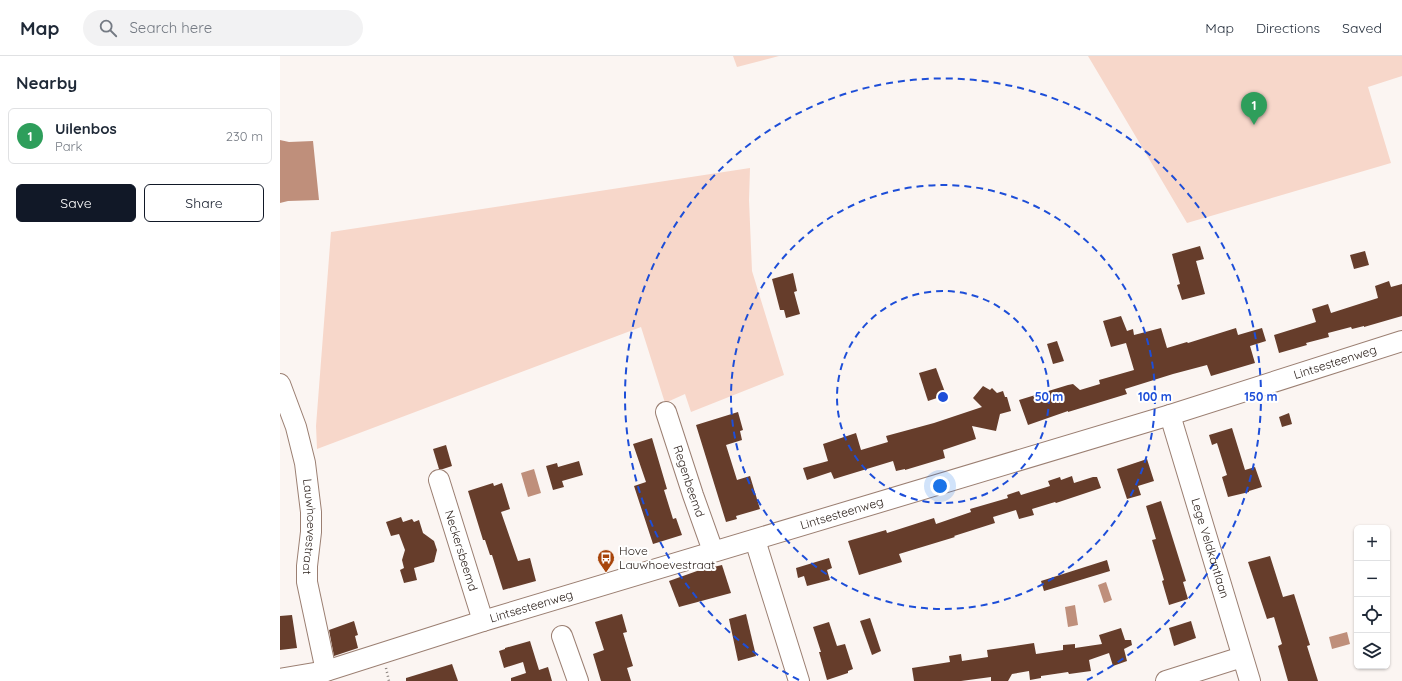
<!DOCTYPE html>
<meta charset="utf-8">
<style>
body{margin:0;font-family:Quicksand,sans-serif;background:#f2f2f3;color:#1f2937}
.controls{position:absolute;right:12px;bottom:12px;display:grid;overflow:hidden;border-radius:6px;box-shadow:0 1px 3px #0004}
.controls button{width:36px;height:36px;display:grid;place-items:center;padding:0;border:0;border-bottom:1px solid #e0e1e3;background:#fff;color:#1f2937;font:20px sans-serif}
.you{position:absolute;left:660px;top:430px;width:14px;height:14px;margin:-10px;border:3px solid #fff;border-radius:50%;background:#1a73e8;box-shadow:0 0 0 6px #1a73e833}
.badge{display:grid;place-items:center;width:26px;height:26px;border-radius:50%;background:#111827;color:#fff;font-size:13px;font-weight:700}
.pin{position:absolute;translate:-50% -33px;filter:drop-shadow(0 1px 2px #0008)}
.pin::after{content:'';position:absolute;top:21px;width:14px;height:12px;background:inherit;clip-path:polygon(0 0,100% 0,50% 100%)}
.list{margin:0;padding:0;list-style:none}
h2{display:flex;justify-content:space-between;align-items:center;height:52px;margin:0;padding:0 16px;font-size:17px}
h2 small{font-size:13px;font-weight:400;color:#747a83}
.list li{display:grid;grid-template-columns:26px 1fr auto;gap:12px;align-items:center;box-sizing:border-box;height:56px;margin:0 8px 8px;padding:0 8px;border:1px solid #e0e1e3;border-radius:6px}
.list b{display:block;font-size:15px;white-space:nowrap}
.list p{margin:0;font-size:13px;white-space:nowrap;color:#747a83}
.list em{font-size:13px;font-style:normal;color:#747a83}
.actions{display:flex;gap:8px;padding:12px 16px}
.actions a{flex:1;padding:9px 0;border:1px solid #111827;border-radius:6px;text-align:center;font-size:14px;color:#111827}
.actions .main{background:#111827;color:#fff}
.icon{flex:none;width:22px;height:22px;fill:none;stroke:currentColor;stroke-width:2;stroke-linecap:round;stroke-linejoin:round}
.map{position:relative;flex:none;width:1122px;height:625px;overflow:hidden}
header{display:flex;align-items:center;gap:24px;box-sizing:border-box;height:56px;padding:0 20px;background:#fff;border-bottom:1px solid #e0e1e3}
header strong{font-size:19px}
nav{display:flex;gap:22px;margin-inline-start:auto;font-size:14px}
.search{width:280px;height:36px;background:#f2f2f3;display:flex;align-items:center;gap:10px;box-sizing:border-box;padding:0 14px;border-radius:22px;color:#747a83;font-size:15px}
main{display:flex}
aside{flex:1;background:#fff}
.map>svg:first-child{display:block}
.green{fill:#f7d7ca}
.water{fill:#bf8f7b}
.building{fill:#663d2b}
.lines{fill:none;stroke-linecap:round;stroke-linejoin:round}
.minor-casing{stroke:#9b7f72;stroke-width:22}
.path{stroke:#8b827e;stroke-width:2.5;stroke-dasharray:1 3;stroke-linecap:butt}
.minor{stroke:#fff;stroke-width:20}
.ring{fill:none;stroke:#1d4ed8;stroke-width:2;stroke-dasharray:7 5}
.labels{text-anchor:middle;stroke-width:4;stroke-linejoin:round;paint-order:stroke}
.street-label{font-size:12px;fill:#2d221d;stroke:#fff}
.poi-label{font-size:12px;fill:#2d221d;stroke:#fff;text-anchor:start}
.centre{fill:#1d4ed8;stroke:#fff;stroke-width:2}
.ring-label{font-size:12px;text-anchor:middle;font-weight:bold;fill:#1d4ed8;stroke:#fff;stroke-width:4;stroke-linejoin:round;paint-order:stroke}
</style>
<header>
<strong>Map</strong>
<div class="search"><svg class="icon" aria-label="search" viewBox="0 0 24 24"><circle cx="10" cy="10" r="6"/><path d="M15 15l6 6"/></svg>Search here</div>
<nav><a>Map</a><a>Directions</a><a>Saved</a></nav>
</header>
<main>
<aside>
<h2>Nearby<small></small></h2>
<ul class="list">
<li><span class="badge" style="background:#2e9e5b">1</span><div><b>Uilenbos</b><p>Park</p></div><em>230 m</em></li>
</ul>
<div class="actions"><a class="main">Save</a><a>Share</a></div>
</aside>
<div class="map">
<svg width="1122" height="625" viewBox="0 0 1122 625">
<rect width="100%" height="100%" fill="#fbf5f2"/>
<g class="green">
<polygon points="453,0 499,0 457,11"/>
<polygon points="808,0 1122,0 1122,20 1088,31 1111,107 907,167"/>
<polygon points="470,112 469,144 472,215 504,319 411,356 405,338 385,347 361,271 37,393 36,370 51,176"/>
</g>
<g class="water">
<polygon points="0,84 9,86 33,85 39,144 8,145 0,147"/>
<polygon points="254,413 261,437 248,441 241,417"/>
<polygon points="826,526 832,544 824,547 818,529"/>
<polygon points="795,549 798,569 788,571 785,551"/>
<polygon points="1067,576 1070,588 1052,593 1049,581"/>
</g>
<g class="building">
<polygon points="920,190 924,203 916,205 925,238 902,244 897,229 900,228 892,198"/>
<polygon points="1085,195 1089,209 1074,213 1070,199"/>
<polygon points="513,217 517,235 514,236 520,258 506,262 504,254 500,254 492,223"/>
<polygon points="1109,225 1111,231 1122,228 1122,260 1084,271 1084,270 1072,273 1071,271 1048,277 1049,281 1026,287 1027,289 999,297 994,279 1036,266 1032,253 1048,248 1051,257 1098,242 1095,230"/>
<polygon points="841,260 847,275 853,273 854,279 881,272 887,292 907,286 908,287 956,272 958,279 982,272 986,285 970,290 975,307 931,320 927,309 893,318 845,333 847,338 788,356 788,355 748,369 739,344 788,329 793,328 800,334 820,328 819,324 854,314 846,287 831,291 823,265"/>
<polygon points="777,285 784,305 773,308 767,288"/>
<polygon points="656,312 666,339 648,345 639,317"/>
<polygon points="703,330 710,334 712,332 717,337 723,335 725,341 727,341 731,355 720,358 716,375 692,370 696,383 663,394 665,402 625,414 625,413 616,415 613,405 554,423 551,416 527,424 523,412 548,405 543,388 576,377 581,394 608,386 606,380 654,367 702,351 693,342"/>
<polygon points="458,356 463,374 460,375 462,384 446,389 457,424 470,420 480,453 456,460 457,463 446,466 416,369"/>
<polygon points="1009,357 1012,368 1002,371 999,361"/>
<polygon points="952,372 965,414 975,411 982,431 969,435 969,436 948,441 942,421 947,419 937,387 932,389 929,379"/>
<polygon points="372,382 387,433 384,434 393,463 396,462 402,479 373,488 354,430 366,426 353,388"/>
<polygon points="166,389 172,410 163,413 159,413 153,393"/>
<polygon points="867,403 874,425 858,430 861,439 847,443 837,413"/>
<polygon points="299,405 303,419 282,425 284,431 273,434 266,410 277,407 278,411"/>
<polygon points="792,420 794,427 813,421 817,421 821,432 776,447 775,446 752,453 754,459 739,463 736,454 713,461 715,467 674,480 675,481 619,498 622,506 579,519 568,485 606,474 607,477 654,462 656,468 691,456 690,453 728,442 727,439 739,435 741,439 770,430 768,425 780,421 781,424"/>
<polygon points="213,427 214,430 222,427 230,453 221,456 238,505 250,502 256,525 223,534 212,499 210,499 205,484 203,484 188,435"/>
<polygon points="881,445 906,525 903,526 908,543 889,549 882,525 884,524 872,484 876,483 866,450"/>
<polygon points="121,461 123,466 132,463 134,466 139,464 143,477 154,485 157,494 154,506 134,512 137,524 124,527 120,514 124,512 122,504 125,494 119,478 111,480 106,466"/>
<polygon points="990,500 1003,541 1014,538 1030,589 1027,590 1038,625 1008,625 998,590 1002,588 994,561 987,563 968,506"/>
<polygon points="549,502 552,512 547,514 550,524 527,530 524,520 518,522 516,512"/>
<polygon points="827,504 830,515 764,535 761,525"/>
<polygon points="442,509 451,537 399,551 389,525 417,515"/>
<polygon points="342,558 347,576 343,577 353,610 347,612 351,625 321,625 313,598 324,594 315,566"/>
<polygon points="466,558 476,600 458,605 449,563"/>
<polygon points="12,559 17,592 0,594 0,560"/>
<polygon points="590,562 601,595 592,599 580,565"/>
<polygon points="74,565 78,579 75,580 78,592 54,600 49,574"/>
<polygon points="911,565 916,582 894,590 889,572"/>
<polygon points="549,566 557,590 565,588 573,613 568,615 568,617 547,624 539,596 541,596 533,571"/>
<polygon points="841,572 845,584 851,584 852,589 844,593 847,605 833,610 829,597 809,604 811,615 789,618 788,616 761,620 761,622 750,624 749,615 732,618 728,625 711,625 711,621 681,625 634,625 632,612 670,606 669,600 681,598 682,605 708,601 707,594 754,587 756,598 783,594 783,589 795,588 795,592 822,588 819,579"/>
<polygon points="250,585 259,614 268,611 272,625 231,625 231,622 246,617 243,606 224,612 219,595 225,593 225,592"/>
<polygon points="172,608 178,625 126,625 126,622"/>
</g>
<g class="lines">
<g class="minor-casing">
<g id="minor">
<path id="s1" d="M0 328 16 371 25 407 31 456V476L27 510V526L46 615"/>
<path id="s2" d="M386 356 413 439 433 495"/>
<path id="s3" d="M890 359 970 625"/>
<path id="s4" d="M159 424 203 565"/>
<polyline points="475,484 519,625"/>
<polyline points="282,580 298,625"/>
<path id="s5" d="M0 623 46 615 203 565 890 359 1122 285"/>
<polyline points="886,625 962,601"/>
</g>
</g>
<polyline class="path" points="106,612 109,625"/>
<use href="#minor" class="minor"/>
</g>
<g class="ring">
<circle cx="663" cy="341" r="106"/>
<circle cx="663" cy="341" r="212"/>
<path d="M519 624A318 318 0 1 1 807 624"/>
</g>
<defs>
<g id="bus-pin" transform="scale(0.9)"><path d="M0 17L-7.5 6A9.5 9.5 0 1 1 7.5 6Z" fill="#a8450b" stroke="#fff"/><path d="M-5-6H5V4H4V6H2V4H-2V6H-4V4H-5ZM-3.5-4V0h7V-4ZM-3.5 1.2v1.5H-2V1.2ZM2 1.2v1.5H3.5V1.2Z" fill="#fff"/></g>
</defs>
<g fill-rule="evenodd">
<use href="#bus-pin" x="326" y="502"/>
</g>
<g class="labels">
<g class="street-label">
<text dy="4" stroke="none"><textPath href="#s5" startOffset="1102">Lintsesteenweg</textPath></text>
<text dy="4" stroke="none"><textPath href="#s2" startOffset="73">Regenbeemd</textPath></text>
<text dy="4" stroke="none"><textPath href="#s5" startOffset="586">Lintsesteenweg</textPath></text>
<text dy="4" stroke="none"><textPath href="#s1" startOffset="147">Lauwhoevestraat</textPath></text>
<text dy="4" stroke="none"><textPath href="#s3" startOffset="139">Lege Veldkantlaan</textPath></text>
<text dy="4" stroke="none"><textPath href="#s4" startOffset="74">Neckersbeemd</textPath></text>
<text dy="4" stroke="none"><textPath href="#s5" startOffset="262">Lintsesteenweg</textPath></text>
</g>
<g class="poi-label">
<text x="339" y="499">Hove<tspan x="339" dy="14">Lauwhoevestraat</tspan></text>
</g>
</g>
<circle cx="663" cy="341" r="6" class="centre"/>
<g class="ring-label">
<text x="769" y="345">50 m</text>
<text x="875" y="345">100 m</text>
<text x="981" y="345">150 m</text>
</g>
</svg>
<div class="controls">
<button>+</button>
<button>−</button>
<button><svg class="icon" aria-label="locate" viewBox="0 0 24 24"><circle cx="12" cy="12" r="6"/><path d="M12 2v4M12 18v4M2 12h4M18 12h4"/></svg></button>
<button><svg class="icon" aria-label="layers" viewBox="0 0 24 24"><path d="M12 4l9 5-9 5-9-5zM3 14l9 5 9-5"/></svg></button>
</div>
<div class="you"></div>
<div class="pin badge" style="left:974px;top:69px;background:#2e9e5b">1</div>
</div>
</main>
